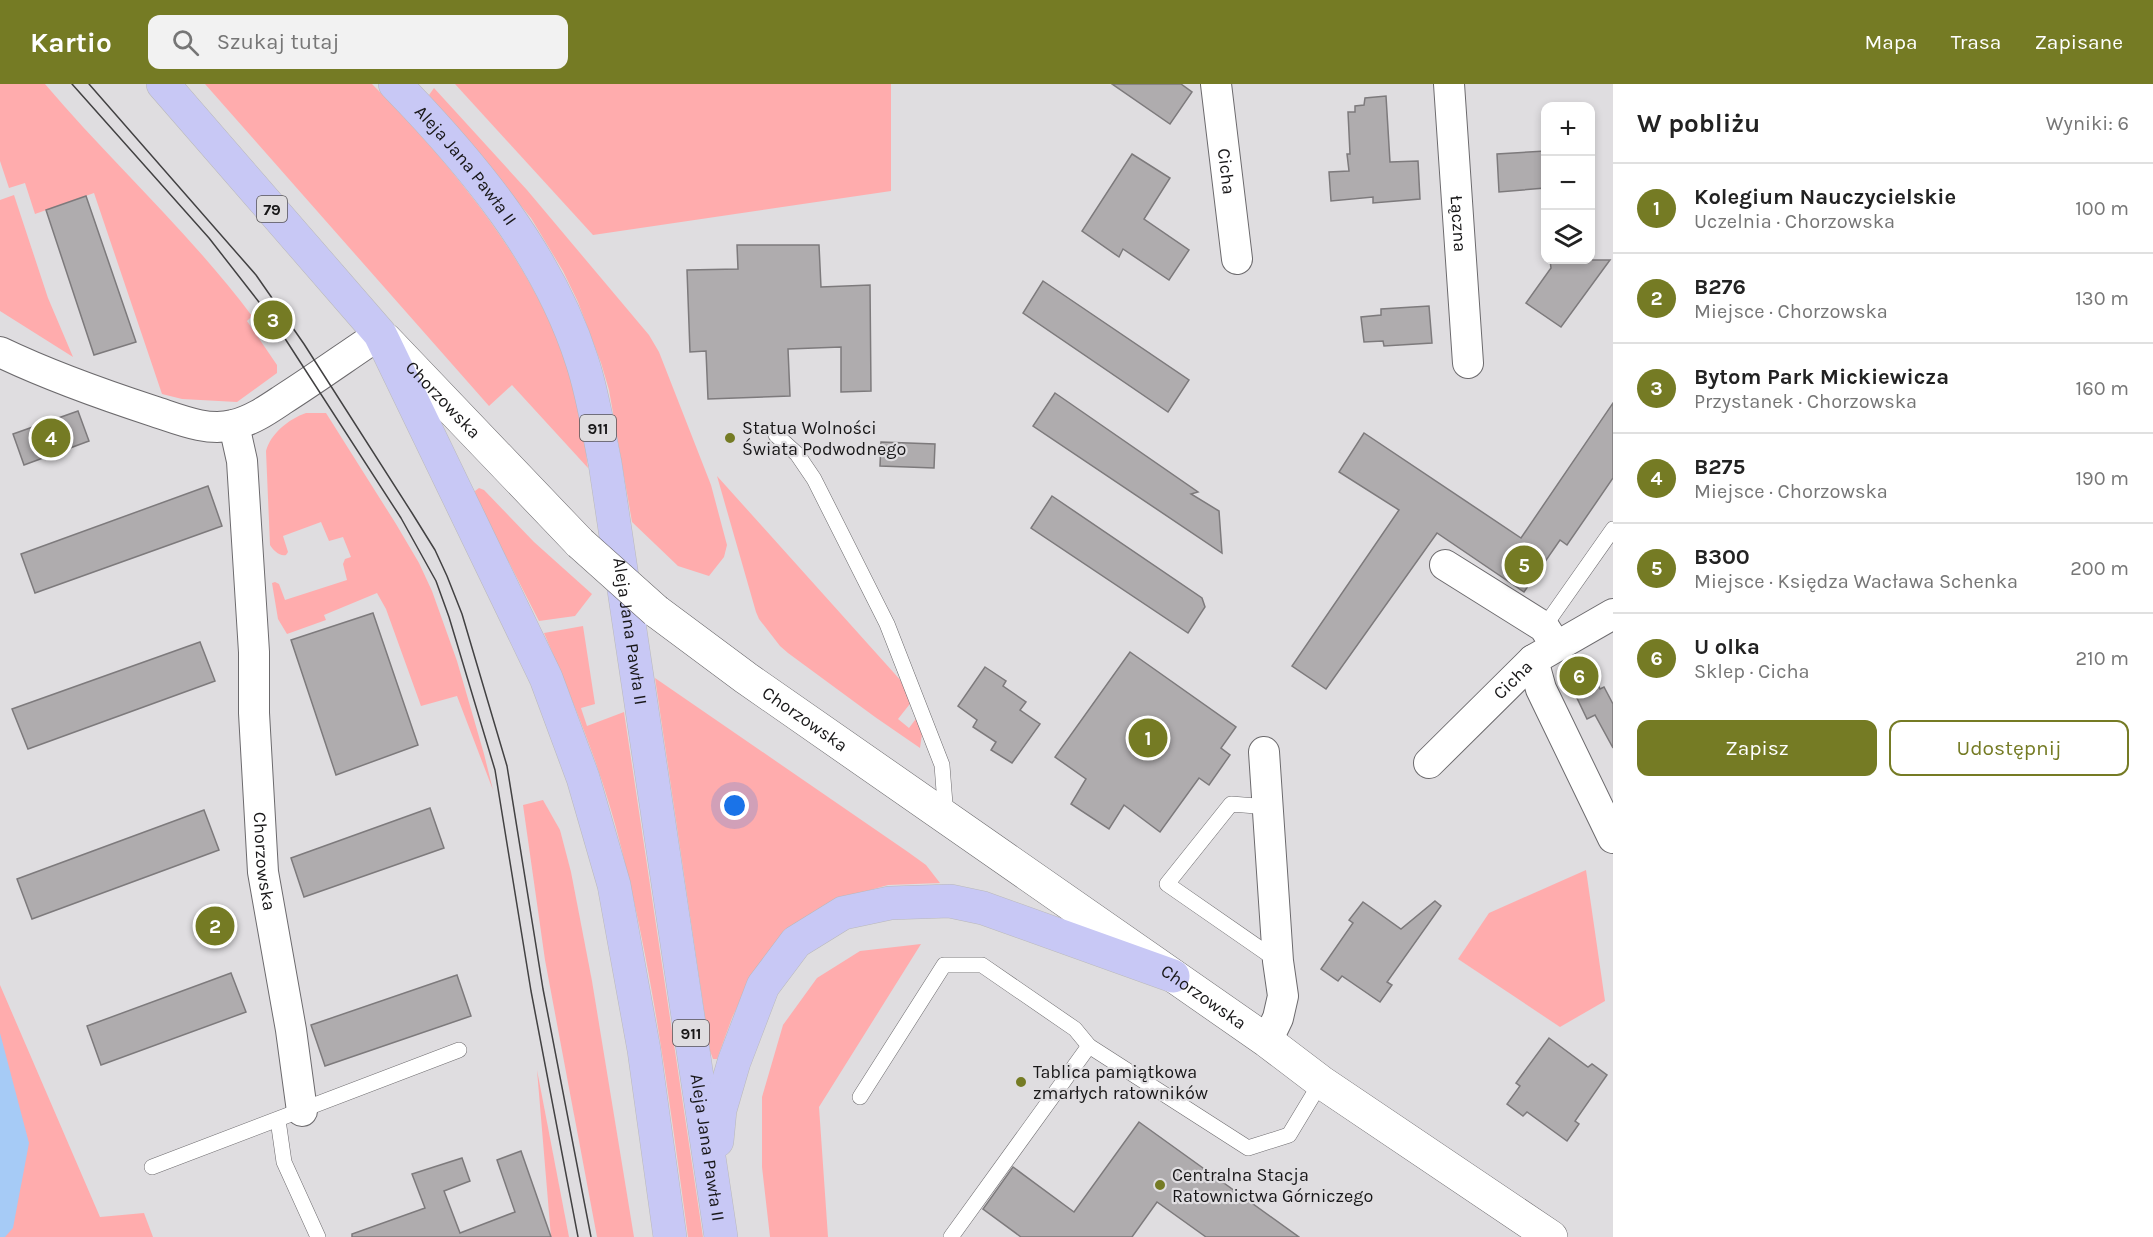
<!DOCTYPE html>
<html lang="pl">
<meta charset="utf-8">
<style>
body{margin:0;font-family:Karla,sans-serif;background:#f2f2f2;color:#222}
.controls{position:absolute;right:18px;top:18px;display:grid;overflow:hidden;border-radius:12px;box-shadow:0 3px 9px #0003}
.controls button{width:54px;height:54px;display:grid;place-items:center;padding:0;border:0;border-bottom:2px solid #e0e0e0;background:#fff;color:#222;font:30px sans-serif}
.you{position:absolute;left:735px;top:722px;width:21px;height:21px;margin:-15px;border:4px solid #fff;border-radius:50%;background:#1a73e8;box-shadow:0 0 0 9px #1a73e833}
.badge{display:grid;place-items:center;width:39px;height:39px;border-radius:50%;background:#757b24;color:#fff;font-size:20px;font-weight:700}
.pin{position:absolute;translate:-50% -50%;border:3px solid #fff;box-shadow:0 2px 6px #0006}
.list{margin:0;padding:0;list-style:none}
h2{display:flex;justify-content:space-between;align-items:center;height:78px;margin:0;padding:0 24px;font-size:26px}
h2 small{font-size:20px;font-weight:400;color:#767676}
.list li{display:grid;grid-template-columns:39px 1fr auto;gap:18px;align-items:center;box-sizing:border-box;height:90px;padding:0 24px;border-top:2px solid #e0e0e0}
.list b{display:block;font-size:22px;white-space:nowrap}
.list p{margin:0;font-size:20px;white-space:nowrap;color:#767676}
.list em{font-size:20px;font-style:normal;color:#767676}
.actions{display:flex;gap:12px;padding:18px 24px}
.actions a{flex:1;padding:14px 0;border:2px solid #757b24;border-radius:12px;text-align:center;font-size:21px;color:#757b24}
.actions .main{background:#757b24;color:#fff}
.icon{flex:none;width:33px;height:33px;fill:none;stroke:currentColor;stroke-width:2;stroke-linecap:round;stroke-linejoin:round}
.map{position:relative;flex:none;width:1613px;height:1153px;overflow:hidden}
header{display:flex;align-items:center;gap:36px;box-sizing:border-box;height:84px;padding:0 30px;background:#757b24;color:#fff}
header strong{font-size:28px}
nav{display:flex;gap:33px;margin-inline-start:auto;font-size:21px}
.search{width:420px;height:54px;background:#f2f2f2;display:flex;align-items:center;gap:15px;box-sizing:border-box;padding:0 21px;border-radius:12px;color:#767676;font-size:22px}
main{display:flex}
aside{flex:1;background:#fff}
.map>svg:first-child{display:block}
.green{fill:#ffacad}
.water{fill:#a6cbf6}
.building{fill:#afacae;stroke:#7d7a7c;stroke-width:1.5}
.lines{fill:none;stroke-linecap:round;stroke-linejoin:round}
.service-casing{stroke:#6c6a6d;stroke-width:16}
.minor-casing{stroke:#6c6a6d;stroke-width:32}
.secondary-casing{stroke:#6c6a6d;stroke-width:34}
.primary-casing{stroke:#bab9ba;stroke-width:34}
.service{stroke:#fff;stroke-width:15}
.minor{stroke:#fff;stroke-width:30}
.secondary{stroke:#fff;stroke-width:33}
.primary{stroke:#c8c8f5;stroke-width:33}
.tram{stroke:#424142;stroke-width:1.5}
.secondary-bridge-casing{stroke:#6c6a6d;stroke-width:34;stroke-linecap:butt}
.secondary-bridge{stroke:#fff;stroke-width:33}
.poi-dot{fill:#757b24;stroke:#dfdde0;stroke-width:2}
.labels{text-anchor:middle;stroke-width:4.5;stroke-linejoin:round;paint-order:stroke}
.shield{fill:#dfdde0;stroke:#545254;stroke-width:1.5}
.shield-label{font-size:16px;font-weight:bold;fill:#181718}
.street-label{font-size:18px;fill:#181718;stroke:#dfdde0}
.poi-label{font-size:18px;fill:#181718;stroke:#dfdde0;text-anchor:start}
</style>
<header>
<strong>Kartio</strong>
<div class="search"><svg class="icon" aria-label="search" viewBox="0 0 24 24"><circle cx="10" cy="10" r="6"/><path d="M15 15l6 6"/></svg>Szukaj tutaj</div>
<nav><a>Mapa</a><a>Trasa</a><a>Zapisane</a></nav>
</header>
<main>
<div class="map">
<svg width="1613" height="1153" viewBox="0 0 1613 1153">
<rect width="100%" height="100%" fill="#dfdde0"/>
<g class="green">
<path d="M0 0H45C112 79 190 149 252 232L247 237 277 281V289L237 318 182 315 162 310 94 109 35 130 25 99 9 104 0 77Z"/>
<path d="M205 0H372C452 81 536 181 570 291 580 321 584 353 588 384L512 301 489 322Z"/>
<polygon points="455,0 891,0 891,107 593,151"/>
<polygon points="434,4 527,106 649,251 659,268 711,401 727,461 724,473 709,492 678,482 632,438 609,306 601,279 578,218 563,187 531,134 429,11"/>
<polygon points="14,111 48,214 73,273 0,227 0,116"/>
<path d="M306 329H326L396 440 419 479 432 507 457 577 484 670 493 706 457 612 421 622 386 525 377 509 324 531 326 536 287 550 278 535 272 499 275 498 279 500 285 516 347 496 343 480 345 475 351 473 343 453 329 457 321 438 283 452 288 468 286 471C280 473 273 466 270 461L266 367C271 349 289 335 306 329Z"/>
<polygon points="717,392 903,599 913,616 898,635 909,644 918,632 922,650 920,664 875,633 788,569 780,562 759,535 756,528"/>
<polygon points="479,404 484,406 534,458 592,510 575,532 539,537 476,414 475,407"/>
<path d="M583 542 595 620 581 624 587 642 624 628 703 1153H688C670 1022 654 891 621 763 603 689 574 619 544 549Z"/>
<polygon points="655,594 908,768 926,781 940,799 888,801 842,814 750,895 732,934 717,975 713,975 710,967"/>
<polygon points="543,716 560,746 571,788 592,897 634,1153 597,1153 545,876 523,721"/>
<polygon points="1586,786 1605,917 1560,943 1458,875 1489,829"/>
<polygon points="921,860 819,1023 828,1153 770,1153 762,1083 762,1013 783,941 817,894 860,867"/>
<polygon points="0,901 100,1133 144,1129 153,1153 0,1153"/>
<polygon points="537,986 569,1153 551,1153"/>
</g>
<polygon class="water" points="0,949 29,1059 13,1144 5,1153 0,1153"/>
<g class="building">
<polygon points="1112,0 1181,0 1192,8 1170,40"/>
<polygon points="1386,12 1390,78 1418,77 1420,115 1373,119 1373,113 1331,117 1329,88 1349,87 1347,70 1350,70 1348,28 1355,28 1355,22 1364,21 1365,14"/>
<polygon points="1545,67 1545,104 1499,108 1497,70"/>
<polygon points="1132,70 1170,94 1144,135 1189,166 1169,196 1123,165 1119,173 1082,147"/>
<polygon points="86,112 136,258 94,271 46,126"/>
<polygon points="737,161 819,161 821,203 870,201 871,307 841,308 841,263 788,265 790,312 708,315 706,267 690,268 687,186 738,185"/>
<polygon points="1550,176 1610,176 1561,243 1526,219 1551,184"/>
<polygon points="1043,197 1189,296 1168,328 1023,229"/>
<polygon points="1429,222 1432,259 1384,262 1383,257 1364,258 1361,233 1381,231 1381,225"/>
<polygon points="1055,309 1198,408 1191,410 1219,427 1222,469 1033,342"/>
<polygon points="1613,319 1613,394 1567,461 1560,456 1524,508 1437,449 1326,605 1292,582 1399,426 1339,388 1364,349 1521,454"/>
<polygon points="78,327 89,357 24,381 13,350"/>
<polygon points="881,358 935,360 934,384 880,382"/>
<polygon points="208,402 222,442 35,509 21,470"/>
<polygon points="1052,412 1202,514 1205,523 1188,549 1031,444"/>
<polygon points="373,529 418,661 336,691 291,556"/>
<polygon points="200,558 215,597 28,665 12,625"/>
<polygon points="1130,568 1236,643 1221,664 1230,671 1209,701 1199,694 1160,748 1124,721 1109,745 1071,720 1086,695 1055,673"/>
<polygon points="1587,578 1600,605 1604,603 1613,620 1613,664 1595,631 1587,635 1565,589"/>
<polygon points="985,583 1006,597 1003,602 1026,618 1020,626 1040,640 1012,679 991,666 996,658 973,643 977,636 958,622"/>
<polygon points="430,724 444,764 304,813 291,774"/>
<polygon points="204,726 219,766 32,835 17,795"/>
<polygon points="1435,817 1441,822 1387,898 1392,901 1380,918 1342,892 1338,897 1321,885 1353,839 1349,836 1363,818 1401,845"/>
<polygon points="222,827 231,848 207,857 199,836"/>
<polygon points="231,889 246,928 101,981 87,942"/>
<polygon points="457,891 471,932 325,982 311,941"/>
<polygon points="1549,954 1588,983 1592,980 1607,991 1575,1037 1579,1040 1567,1057 1527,1028 1523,1032 1507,1020 1520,1002 1516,999"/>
<polygon points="1139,1038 1299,1153 1206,1153 1157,1118 1132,1153 1021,1153 983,1125 1013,1083 1074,1128"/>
<polygon points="521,1067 551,1153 352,1153 352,1150 425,1124 412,1090 462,1074 470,1097 444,1107 460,1149 515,1128 497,1076"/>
</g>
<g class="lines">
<g class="service-casing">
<g id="service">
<polyline points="776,351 797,370 814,395 887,540 942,681 946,733"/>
<polyline points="1544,543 1613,445"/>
<polyline points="1269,723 1231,720 1167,800 1278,877"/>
<polyline points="860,1013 944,881 982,881 1075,945 1089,962"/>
<polyline points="278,1036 284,1078 318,1153"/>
<polyline points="152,1083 459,966"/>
<polyline points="951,1153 1089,962 1248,1064 1289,1051 1321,998"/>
</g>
</g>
<g class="minor-casing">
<g id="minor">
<path id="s1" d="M1216 0 1237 175"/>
<path id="s2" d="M1449 0 1468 279"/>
<path d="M0 268C50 292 101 310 153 327 178 335 207 348 233 341 251 337 267 326 282 316 315 295 347 272 380 250"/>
<path id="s3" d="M234 341 242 377 254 568V629L263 788 291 946 302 1027"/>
<polyline points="1445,481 1544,543 1556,562"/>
<polyline points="1533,576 1541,605 1613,754"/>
<polyline points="1264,668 1278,877 1283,912 1278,934 1267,957"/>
<path id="s4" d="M1429 679 1533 576 1613 530"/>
</g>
</g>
<g class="secondary-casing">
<g id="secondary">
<path id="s5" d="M385 255 580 459"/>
<path id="s6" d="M656 527 746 594 1267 957 1321 998 1551 1153"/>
</g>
</g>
<g class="primary-casing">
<g id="primary">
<polyline points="163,0 380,250 546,594 583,694 614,801 644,966 670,1153"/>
<path id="s7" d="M395 0C472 79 548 170 582 277 593 310 598 345 605 379L721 1153"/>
<polyline points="717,1057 720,1026 734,978 763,902 796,858 843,829 890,819 950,817 983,824 1173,892"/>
</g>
</g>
<use href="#service" class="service"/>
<use href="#minor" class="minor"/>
<use href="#secondary" class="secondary"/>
<use href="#primary" class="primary"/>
<g class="tram">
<polyline points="72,0 209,154 273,236 401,434 436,497 449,533 495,686 531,907 578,1153"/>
<polyline points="89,0 256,191 304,260 412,429 435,466 447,492 462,530 507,682 543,905 591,1153"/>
</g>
<g class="secondary-bridge-casing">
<polyline id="secondary-bridge" points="580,459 656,527"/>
</g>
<use href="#secondary-bridge" class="secondary-bridge"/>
</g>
<g class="poi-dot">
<circle cx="730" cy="354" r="6"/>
<circle cx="1021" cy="998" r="6"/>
<circle cx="1160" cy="1101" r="6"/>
</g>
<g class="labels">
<g class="shield">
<rect x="257" y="112" width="30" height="26" rx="4.5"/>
<rect x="580" y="331" width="36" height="26" rx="4.5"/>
<rect x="673" y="936" width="36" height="26" rx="4.5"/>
</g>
<g class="shield-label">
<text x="272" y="131">79</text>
<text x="598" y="350">911</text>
<text x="691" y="955">911</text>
</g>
<g class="street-label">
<text dy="6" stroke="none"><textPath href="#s7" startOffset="108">Aleja Jana Pawła II</textPath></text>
<text dy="6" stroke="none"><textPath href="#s1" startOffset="88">Cicha</textPath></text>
<text dy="6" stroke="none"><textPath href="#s2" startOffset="140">Łączna</textPath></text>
<text dy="6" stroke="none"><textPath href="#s5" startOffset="84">Chorzowska</textPath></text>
<text dy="6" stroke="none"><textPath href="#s7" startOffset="612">Aleja Jana Pawła II</textPath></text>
<text dy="6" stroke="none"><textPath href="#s4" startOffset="118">Cicha</textPath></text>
<text dy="6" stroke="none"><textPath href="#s6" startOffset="184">Chorzowska</textPath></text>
<text dy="6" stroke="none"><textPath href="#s3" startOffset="438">Chorzowska</textPath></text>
<text dy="6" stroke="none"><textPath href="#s6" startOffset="670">Chorzowska</textPath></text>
<text dy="6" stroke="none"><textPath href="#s7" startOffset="1134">Aleja Jana Pawła II</textPath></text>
</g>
<g class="poi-label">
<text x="742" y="350">Statua Wolności<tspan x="742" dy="21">Świata Podwodnego</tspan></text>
<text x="1033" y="994">Tablica pamiątkowa<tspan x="1033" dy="21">zmarłych ratowników</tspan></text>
<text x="1172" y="1097">Centralna Stacja<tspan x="1172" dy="21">Ratownictwa Górniczego</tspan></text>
</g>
</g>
</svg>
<div class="controls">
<button>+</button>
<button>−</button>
<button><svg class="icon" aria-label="layers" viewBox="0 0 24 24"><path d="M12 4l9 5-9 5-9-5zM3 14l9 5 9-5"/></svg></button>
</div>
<div class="you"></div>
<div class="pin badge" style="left:1148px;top:654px">1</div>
<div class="pin badge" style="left:215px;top:842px">2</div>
<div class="pin badge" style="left:273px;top:236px">3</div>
<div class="pin badge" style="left:51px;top:354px">4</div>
<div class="pin badge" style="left:1524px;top:481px">5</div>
<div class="pin badge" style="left:1579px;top:592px">6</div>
</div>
<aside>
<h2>W pobliżu<small>Wyniki: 6</small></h2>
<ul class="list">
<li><span class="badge">1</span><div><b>Kolegium Nauczycielskie</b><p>Uczelnia · Chorzowska</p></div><em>100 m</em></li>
<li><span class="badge">2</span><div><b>B276</b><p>Miejsce · Chorzowska</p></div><em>130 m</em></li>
<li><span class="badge">3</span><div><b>Bytom Park Mickiewicza</b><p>Przystanek · Chorzowska</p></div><em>160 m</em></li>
<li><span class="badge">4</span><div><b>B275</b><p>Miejsce · Chorzowska</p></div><em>190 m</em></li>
<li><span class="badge">5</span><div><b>B300</b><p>Miejsce · Księdza Wacława Schenka</p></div><em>200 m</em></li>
<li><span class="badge">6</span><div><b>U olka</b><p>Sklep · Cicha</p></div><em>210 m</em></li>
</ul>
<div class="actions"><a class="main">Zapisz</a><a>Udostępnij</a></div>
</aside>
</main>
